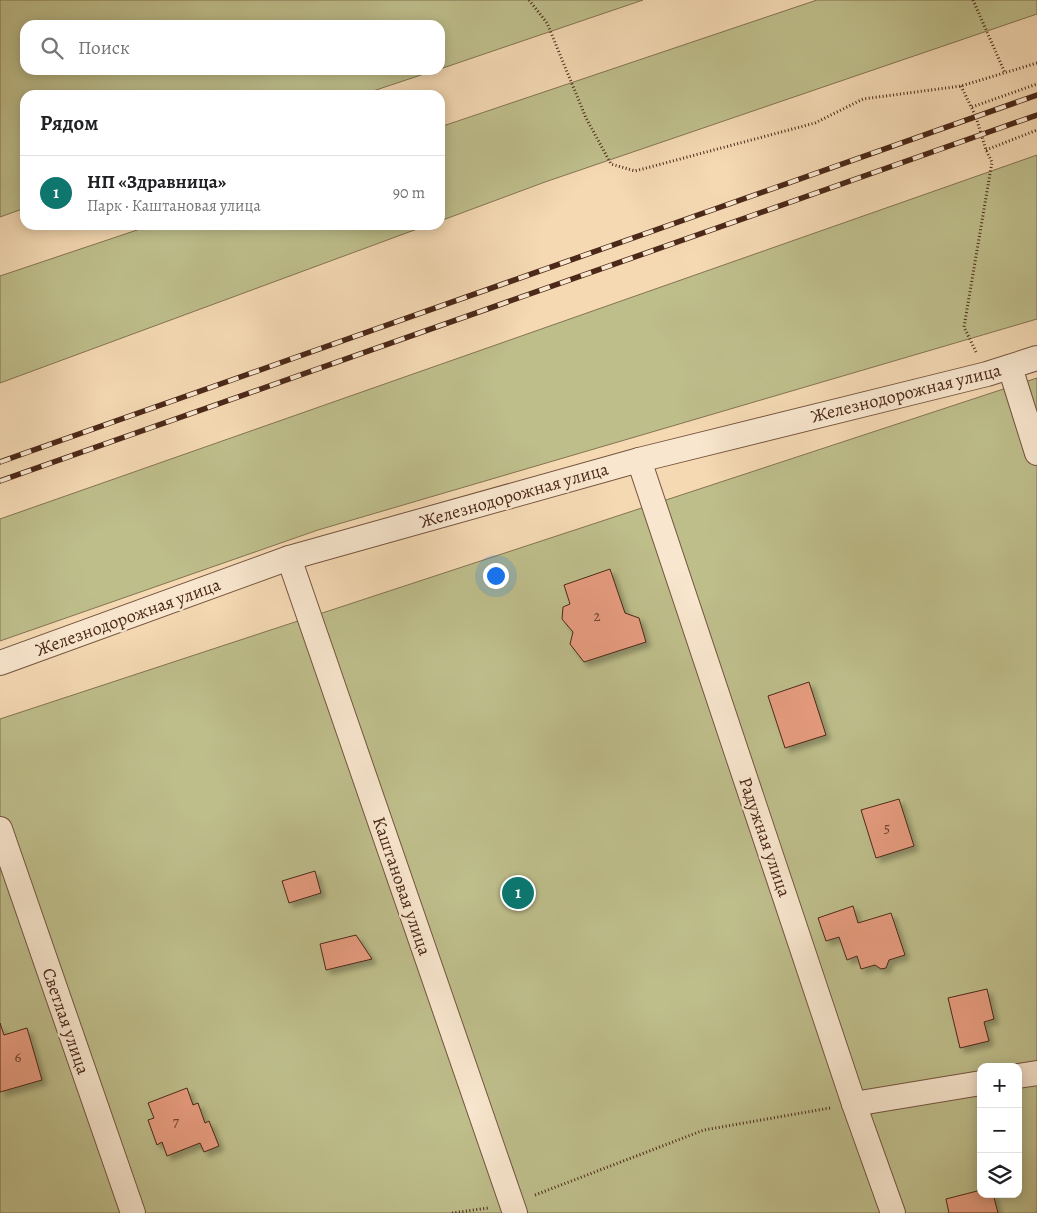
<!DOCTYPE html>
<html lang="ru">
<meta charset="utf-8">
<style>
body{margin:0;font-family:Alegreya,serif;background:#f6f6f6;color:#202124}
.controls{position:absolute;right:15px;bottom:15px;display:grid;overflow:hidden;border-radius:10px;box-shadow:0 2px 12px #0003}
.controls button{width:45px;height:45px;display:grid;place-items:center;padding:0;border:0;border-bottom:1px solid #e0e0e0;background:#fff;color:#202124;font:25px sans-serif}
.you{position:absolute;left:495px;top:575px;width:18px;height:18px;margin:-12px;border:4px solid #fff;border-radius:50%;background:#1a73e8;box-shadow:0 0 0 8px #1a73e833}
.badge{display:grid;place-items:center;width:32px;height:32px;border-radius:50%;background:#0f766e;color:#fff;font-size:16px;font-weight:700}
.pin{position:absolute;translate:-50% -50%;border:2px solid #fff;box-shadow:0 1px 5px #0006}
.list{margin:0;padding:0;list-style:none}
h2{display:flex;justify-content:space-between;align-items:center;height:65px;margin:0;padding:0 20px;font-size:21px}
h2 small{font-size:16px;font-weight:400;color:#757577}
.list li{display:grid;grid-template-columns:32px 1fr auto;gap:15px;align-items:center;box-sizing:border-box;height:75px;padding:0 20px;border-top:1px solid #e0e0e0}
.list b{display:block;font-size:19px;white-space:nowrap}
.list p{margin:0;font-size:16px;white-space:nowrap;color:#757577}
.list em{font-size:16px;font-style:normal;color:#757577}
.icon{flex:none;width:28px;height:28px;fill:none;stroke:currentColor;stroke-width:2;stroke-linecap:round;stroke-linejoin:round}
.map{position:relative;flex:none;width:1037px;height:1213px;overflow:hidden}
.search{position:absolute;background:#fff;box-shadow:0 2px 12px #0003;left:20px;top:20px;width:425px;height:55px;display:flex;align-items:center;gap:12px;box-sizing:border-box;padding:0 18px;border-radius:15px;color:#757577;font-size:19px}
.panel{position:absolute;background:#fff;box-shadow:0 2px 12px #0003;left:20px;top:90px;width:425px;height:140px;border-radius:15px}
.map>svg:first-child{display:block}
.green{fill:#bebe8b;stroke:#847352;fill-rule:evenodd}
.building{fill:#e69c7f;stroke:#4b2818;filter:url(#shadow)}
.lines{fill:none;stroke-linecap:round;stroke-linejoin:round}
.minor-casing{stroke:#75543f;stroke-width:26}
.path{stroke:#4b2818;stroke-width:3;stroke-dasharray:1 2.5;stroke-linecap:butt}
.minor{stroke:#f8e6ce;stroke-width:24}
.rail-casing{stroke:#4b2818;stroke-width:5.5}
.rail{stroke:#f8e6ce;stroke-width:4;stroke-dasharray:11;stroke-linecap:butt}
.labels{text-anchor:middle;stroke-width:4.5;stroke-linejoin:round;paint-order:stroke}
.number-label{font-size:15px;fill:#724532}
.street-label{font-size:18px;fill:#4b2818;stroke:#f8e6ce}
</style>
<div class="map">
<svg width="1037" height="1213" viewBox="0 0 1037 1213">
<defs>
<filter id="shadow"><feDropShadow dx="4.5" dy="4.5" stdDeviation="2.5" flood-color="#0004"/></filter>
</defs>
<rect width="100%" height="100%" fill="#f4d9b3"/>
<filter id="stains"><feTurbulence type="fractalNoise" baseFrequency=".004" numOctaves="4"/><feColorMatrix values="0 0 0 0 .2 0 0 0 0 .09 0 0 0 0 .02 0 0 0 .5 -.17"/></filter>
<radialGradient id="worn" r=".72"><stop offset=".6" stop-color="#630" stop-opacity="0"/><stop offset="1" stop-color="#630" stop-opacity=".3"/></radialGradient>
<g class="green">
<polygon points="0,0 643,0 440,69 440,25 25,25 25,70 436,70 361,95 25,95 25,208 0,217"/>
<polygon points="817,0 1037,0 1037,14 545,182 440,221 440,127"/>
<polygon points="1037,155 1037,319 318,530 0,641 0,519"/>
<polygon points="152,225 428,225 0,383 0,276"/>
<path d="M1037 378V1213H0V719ZM981 1067H1018V1194H981Z"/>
</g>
<g class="building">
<polygon points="610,569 625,613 639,618 646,642 584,662 570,644 573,632 562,619 563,607 570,604 564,585"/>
<polygon points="809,682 826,735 785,748 768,696"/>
<polygon points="899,799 914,846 876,858 861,810"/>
<polygon points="315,871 321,893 289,903 282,881"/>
<polygon points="853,906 858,923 891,913 905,955 889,960 886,968 881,969 875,965 861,969 857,956 847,960 839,937 826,941 818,918"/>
<polygon points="356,935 372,959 326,970 320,944"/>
<polygon points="987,989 994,1019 984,1022 989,1041 960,1048 948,998"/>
<polygon points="0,1023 4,1035 27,1028 42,1080 0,1092"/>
<polygon points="187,1088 193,1105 198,1103 205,1123 209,1121 219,1146 204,1152 200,1143 167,1156 162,1142 157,1145 148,1120 154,1118 148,1103"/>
<polygon points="981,1190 981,1194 993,1194 998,1213 949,1213 946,1199"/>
</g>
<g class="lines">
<g class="minor-casing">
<g id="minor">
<polyline points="1010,367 1037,453"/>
<polyline points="639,460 854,1104 893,1213"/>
<polyline points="289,558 515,1213"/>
<polyline points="0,663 289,558 639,460 987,374 1037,358"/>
<polyline points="0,829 133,1213"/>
<polyline points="1018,1076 1037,1073"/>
<polyline points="854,1104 981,1083"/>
</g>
</g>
<g class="path">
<polyline points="529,0 547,23 586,118 611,164 635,171 815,123 863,99 961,86 1037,63"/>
<polyline points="973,0 1005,73"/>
<polyline points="961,86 976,117 986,150 992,162 964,327 976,352"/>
<polyline points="972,107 1037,84"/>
<polyline points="986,150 1037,130"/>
<polyline points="535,1195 704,1130 830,1108"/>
<polyline points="452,1213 488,1208"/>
</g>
<use href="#minor" class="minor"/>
<g class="rail-casing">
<g id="rail">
<polyline points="0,462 1037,95"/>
<polyline points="0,481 1037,115"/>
</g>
</g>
<use href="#rail" class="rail"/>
</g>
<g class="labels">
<g class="number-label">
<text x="597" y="621">2</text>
<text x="887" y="833">5</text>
<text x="18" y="1062">6</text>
<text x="176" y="1127">7</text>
</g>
<g class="street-label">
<text transform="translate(906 393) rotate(-14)" y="6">Железнодорожная улица</text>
<text transform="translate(514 495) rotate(-16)" y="6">Железнодорожная улица</text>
<text transform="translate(128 617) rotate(-20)" y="6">Железнодорожная улица</text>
<text transform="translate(765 837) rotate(71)" y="6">Радужная улица</text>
<text transform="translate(402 886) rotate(71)" y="6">Каштановая улица</text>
<text transform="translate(66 1021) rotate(71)" y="6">Светлая улица</text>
</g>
</g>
<rect width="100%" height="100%" filter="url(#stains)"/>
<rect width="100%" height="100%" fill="url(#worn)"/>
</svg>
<div class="controls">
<button>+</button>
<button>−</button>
<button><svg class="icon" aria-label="layers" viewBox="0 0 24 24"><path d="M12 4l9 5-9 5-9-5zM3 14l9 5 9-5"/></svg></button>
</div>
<div class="you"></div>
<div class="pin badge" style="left:518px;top:893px">1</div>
<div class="search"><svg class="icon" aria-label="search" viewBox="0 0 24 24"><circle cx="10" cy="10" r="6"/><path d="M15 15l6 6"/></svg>Поиск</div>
<section class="panel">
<h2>Рядом<small></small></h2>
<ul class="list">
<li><span class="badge">1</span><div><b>НП «Здравница»</b><p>Парк · Каштановая улица</p></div><em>90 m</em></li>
</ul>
</section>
</div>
